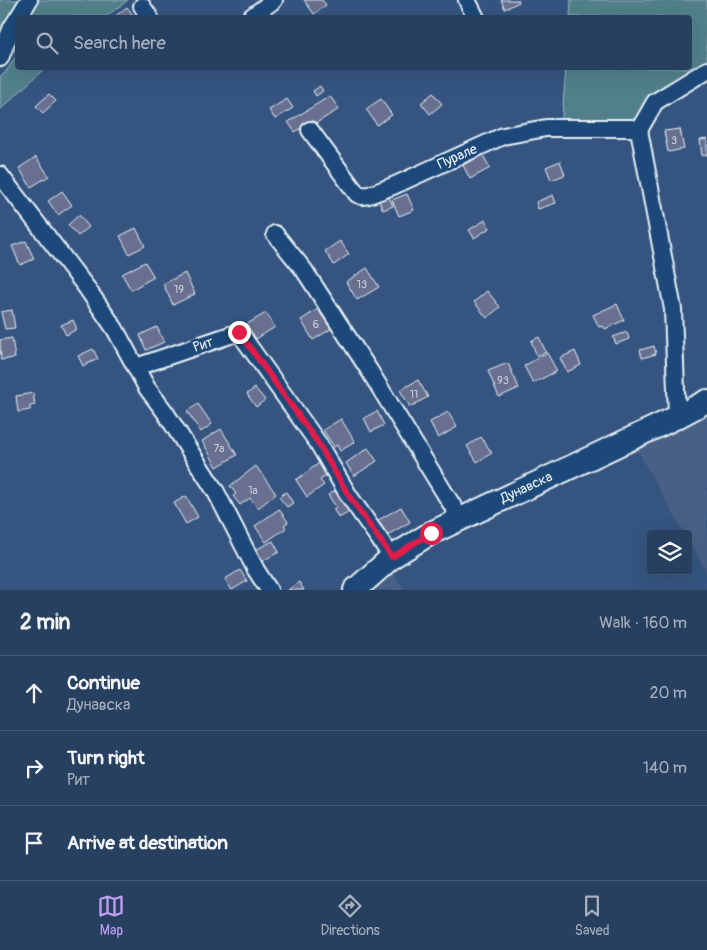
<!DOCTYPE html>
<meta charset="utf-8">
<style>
body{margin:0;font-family:Pangolin,sans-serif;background:#304766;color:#f1f3f6}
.controls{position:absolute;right:15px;bottom:15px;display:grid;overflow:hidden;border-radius:5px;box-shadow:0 5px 20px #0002}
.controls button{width:45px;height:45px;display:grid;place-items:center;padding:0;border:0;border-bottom:1px solid #445975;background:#284060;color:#f1f3f6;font:25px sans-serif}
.stop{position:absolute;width:15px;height:15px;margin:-11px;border:4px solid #e11d48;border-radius:50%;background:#fff}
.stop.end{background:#e11d48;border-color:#fff;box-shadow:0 1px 5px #0008}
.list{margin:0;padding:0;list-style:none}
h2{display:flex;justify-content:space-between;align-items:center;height:65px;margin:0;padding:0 20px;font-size:21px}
h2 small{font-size:16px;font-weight:400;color:#a5afbd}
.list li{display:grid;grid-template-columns:32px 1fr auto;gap:15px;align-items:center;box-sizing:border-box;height:75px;padding:0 20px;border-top:1px solid #445975}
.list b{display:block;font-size:19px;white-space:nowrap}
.list p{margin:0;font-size:16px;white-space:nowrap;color:#a5afbd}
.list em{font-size:16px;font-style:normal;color:#a5afbd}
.icon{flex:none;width:28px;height:28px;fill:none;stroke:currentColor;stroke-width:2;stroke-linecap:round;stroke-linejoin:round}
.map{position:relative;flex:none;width:707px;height:590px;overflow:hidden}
.search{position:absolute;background:#284060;box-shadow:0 5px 20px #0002;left:15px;right:15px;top:15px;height:55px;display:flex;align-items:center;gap:12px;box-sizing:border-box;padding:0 18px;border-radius:5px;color:#a5afbd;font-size:19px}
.sheet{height:290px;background:#284060}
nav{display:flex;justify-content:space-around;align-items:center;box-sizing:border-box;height:70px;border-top:1px solid #445975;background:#284060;font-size:14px;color:#a5afbd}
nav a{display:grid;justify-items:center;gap:2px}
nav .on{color:#bca0f2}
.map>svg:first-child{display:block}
.built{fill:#486086}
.green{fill:#51808a;stroke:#9cb8c1}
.building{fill:#69708f;stroke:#e8f1f8}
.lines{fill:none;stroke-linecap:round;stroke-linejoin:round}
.minor-casing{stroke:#e8f1f8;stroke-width:20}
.secondary-casing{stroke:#e8f1f8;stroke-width:26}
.minor{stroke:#1f4a7a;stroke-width:16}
.secondary{stroke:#1f4a7a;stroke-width:22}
.route{stroke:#e11d48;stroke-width:6}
.labels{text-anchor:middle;stroke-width:5;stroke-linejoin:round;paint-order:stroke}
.number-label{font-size:11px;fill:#c8d1de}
.street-label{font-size:14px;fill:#e8f1f8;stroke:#1f4a7a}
</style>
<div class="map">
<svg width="707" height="590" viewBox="0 0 707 590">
<rect width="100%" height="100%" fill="#355580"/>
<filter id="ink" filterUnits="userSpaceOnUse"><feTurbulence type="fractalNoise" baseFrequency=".02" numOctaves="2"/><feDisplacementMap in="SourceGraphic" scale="10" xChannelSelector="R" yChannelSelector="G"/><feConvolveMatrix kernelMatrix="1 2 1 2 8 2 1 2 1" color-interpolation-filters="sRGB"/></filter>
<g filter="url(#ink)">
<g class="built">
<polygon points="707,410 707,572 688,540 688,534 685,534 635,447"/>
<polygon points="392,571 405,590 373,590"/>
</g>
<g class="green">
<polygon points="0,0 128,0 105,17 18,18 18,68 45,68 0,110 0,76 5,73 17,55 0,24"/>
<polygon points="571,0 707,0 707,64 686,71 649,122 561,129 566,68 690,68 690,18 570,17"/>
</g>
<g class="building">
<polygon points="304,0 322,0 326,5 314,14"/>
<polygon points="501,0 518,0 519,2 505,9"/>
<polygon points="127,7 135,18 113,18"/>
<polygon points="320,86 323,91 316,96 313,91"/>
<polygon points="433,93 442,104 430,114 421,103"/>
<polygon points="49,94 56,101 43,113 36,106"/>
<polygon points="330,96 339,109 313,125 311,122 295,132 288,122"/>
<polygon points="287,99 293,108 275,119 269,110"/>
<polygon points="381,99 392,115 377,125 366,109"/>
<polygon points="680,129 684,149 668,152 664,131"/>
<polygon points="707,139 707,155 702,156 700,140"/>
<polygon points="483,155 490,168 470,179 463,165"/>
<polygon points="36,157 49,176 31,187 19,168"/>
<polygon points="560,161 565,175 551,180 546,167"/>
<polygon points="62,191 72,205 58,215 48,201"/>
<polygon points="387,193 393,206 383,210 377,197"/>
<polygon points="407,194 414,210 399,216 392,200"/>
<polygon points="553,195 556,203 538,209 536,202"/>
<polygon points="79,215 89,227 78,236 68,225"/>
<polygon points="485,220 490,228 474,238 469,230"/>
<polygon points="136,228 145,246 129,254 120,236"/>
<polygon points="26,241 34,259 20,265 12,246"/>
<polygon points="340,241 349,254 334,265 325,251"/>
<polygon points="145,262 154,277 131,290 122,274"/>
<polygon points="367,268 379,287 357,300 346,282"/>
<polygon points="185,273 195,294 173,305 163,284"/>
<polygon points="487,291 500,307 487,318 474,302"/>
<polygon points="617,304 624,320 605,329 603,326 599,327 593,315"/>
<polygon points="318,309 331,329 313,340 301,320"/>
<polygon points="12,310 15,328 5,329 1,312"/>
<polygon points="266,313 275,327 256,339 247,324"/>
<polygon points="73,320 77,329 66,335 61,325"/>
<polygon points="157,327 164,342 146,350 140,335"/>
<polygon points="627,332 629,339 616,344 613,337"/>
<polygon points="539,337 546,352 537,356 531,341"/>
<polygon points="12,338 15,358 1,360 0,340"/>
<polygon points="654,346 656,354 642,358 640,350"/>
<polygon points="93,349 98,359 83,366 78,356"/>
<polygon points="575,351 581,365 567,372 560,358"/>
<polygon points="547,353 557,371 533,383 524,366"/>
<polygon points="508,363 519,388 499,397 488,371"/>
<polygon points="418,380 428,397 410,407 400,390"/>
<polygon points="255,388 265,400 256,407 247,394"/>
<polygon points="33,393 35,405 30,406 30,410 18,412 16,396"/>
<polygon points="198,404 212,424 201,432 187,411"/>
<polygon points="377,411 384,425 371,432 364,418"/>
<polygon points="448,412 457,427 438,438 430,422"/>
<polygon points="341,419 355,442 340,451 337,445 334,447 323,430"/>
<polygon points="221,429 237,455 217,467 202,441"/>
<polygon points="481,437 492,453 477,462 467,446"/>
<polygon points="368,448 377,461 354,476 346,463"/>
<polygon points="322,461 330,473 320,480 324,485 307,497 296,480"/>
<polygon points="256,466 276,494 258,508 250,498 240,505 233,496 236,494 230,486"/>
<polygon points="338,489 351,511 339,518 333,509 336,507 328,495"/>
<polygon points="286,492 293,503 287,507 279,497"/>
<polygon points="186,496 198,517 186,524 174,503"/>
<polygon points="401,507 410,522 384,537 375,522"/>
<polygon points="279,509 288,522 284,525 286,528 266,542 255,526"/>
<polygon points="273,541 279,552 261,562 255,550"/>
<polygon points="240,570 247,581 232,590 225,579"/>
<polygon points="299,582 304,590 288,590"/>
</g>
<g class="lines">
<g class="minor-casing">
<g id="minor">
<polyline points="467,0 476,18"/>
<polyline points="142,6 150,18"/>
<polyline points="18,18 29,0"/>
<polyline points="250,18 274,0"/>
<polyline points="0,58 12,27 18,18"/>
<polyline points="310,130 357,194 362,196 369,195 393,186 503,136 546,128 631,128 639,130 673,309 677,417"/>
<polyline points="639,130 655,102 707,70"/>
<polyline points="0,175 86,287 115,329 147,388 165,412 216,492 256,570 269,590"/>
<polyline points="275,234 304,270 369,370 460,518"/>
<polyline points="136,367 239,332 318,443 349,496 392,557"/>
</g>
</g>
<g class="secondary-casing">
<polyline id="secondary" points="355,590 392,557 431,533 677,417 707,401"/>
</g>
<use href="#minor" class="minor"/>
<use href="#secondary" class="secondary"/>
</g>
</g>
<g class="lines" filter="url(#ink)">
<polyline class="route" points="239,332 318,443 349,496 392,557 431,533"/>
</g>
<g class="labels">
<g class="number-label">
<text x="674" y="144">3</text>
<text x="362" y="288">13</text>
<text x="179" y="293">19</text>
<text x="316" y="328">6</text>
<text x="503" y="384">93</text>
<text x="414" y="398">11</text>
<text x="219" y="452">7a</text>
<text x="253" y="494">1a</text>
</g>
<g class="street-label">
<text transform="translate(457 156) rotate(-24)" y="5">Пурале</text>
<text transform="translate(203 344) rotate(-19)" y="5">Рит</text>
<text transform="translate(526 487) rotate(-25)" y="5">Дунавска</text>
</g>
</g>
</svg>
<div class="controls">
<button><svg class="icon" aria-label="layers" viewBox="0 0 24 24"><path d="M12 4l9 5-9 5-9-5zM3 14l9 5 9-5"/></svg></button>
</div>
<div class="stop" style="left:431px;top:533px"></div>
<div class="stop end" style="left:239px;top:332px"></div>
<div class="search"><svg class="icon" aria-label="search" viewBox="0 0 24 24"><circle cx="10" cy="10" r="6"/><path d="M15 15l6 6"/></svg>Search here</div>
</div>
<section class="sheet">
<h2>2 min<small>Walk · 160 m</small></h2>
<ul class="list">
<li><svg class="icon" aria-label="ahead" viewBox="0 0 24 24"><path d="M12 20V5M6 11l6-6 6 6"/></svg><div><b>Continue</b><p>Дунавска</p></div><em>20 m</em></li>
<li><svg class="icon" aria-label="right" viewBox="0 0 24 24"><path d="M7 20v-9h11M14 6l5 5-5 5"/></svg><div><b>Turn right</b><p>Рит</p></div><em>140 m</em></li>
<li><svg class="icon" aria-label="arrive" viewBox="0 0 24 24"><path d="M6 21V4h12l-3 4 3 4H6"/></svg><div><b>Arrive at destination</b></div></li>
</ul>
</section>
<nav>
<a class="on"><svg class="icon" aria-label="map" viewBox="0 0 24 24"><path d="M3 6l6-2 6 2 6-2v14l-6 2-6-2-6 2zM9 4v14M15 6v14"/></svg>Map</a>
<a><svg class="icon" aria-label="directions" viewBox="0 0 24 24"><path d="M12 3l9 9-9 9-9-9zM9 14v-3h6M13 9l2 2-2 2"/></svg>Directions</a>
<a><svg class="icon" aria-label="saved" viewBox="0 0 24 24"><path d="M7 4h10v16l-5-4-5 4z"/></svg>Saved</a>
</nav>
